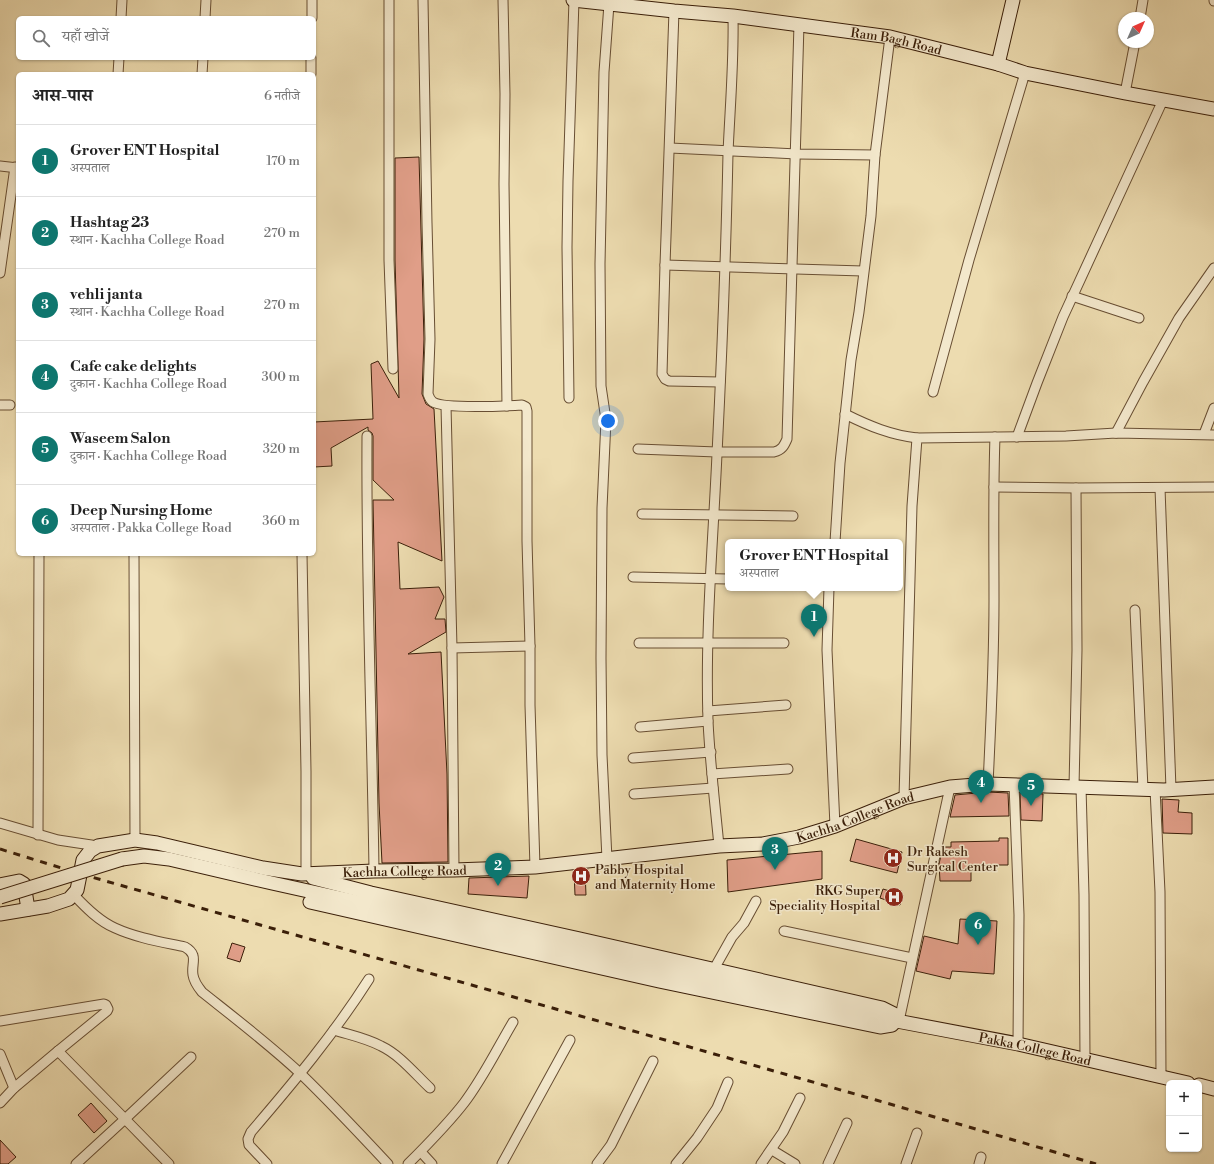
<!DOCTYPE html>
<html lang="hi">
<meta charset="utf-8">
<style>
body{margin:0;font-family:"Libre Bodoni","Noto Serif Devanagari",serif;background:#f6f6f6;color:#222}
.controls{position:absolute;right:12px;bottom:12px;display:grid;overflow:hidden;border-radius:6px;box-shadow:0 1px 3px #0004}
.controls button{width:36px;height:36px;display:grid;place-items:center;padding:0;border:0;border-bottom:1px solid #e0e0e0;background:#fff;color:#222;font:20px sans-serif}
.compass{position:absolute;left:1118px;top:12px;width:36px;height:36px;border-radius:50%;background:#fff;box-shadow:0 1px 3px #0004;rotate:45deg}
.you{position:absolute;left:608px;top:421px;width:14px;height:14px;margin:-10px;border:3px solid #fff;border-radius:50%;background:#1a73e8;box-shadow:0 0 0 6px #1a73e833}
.badge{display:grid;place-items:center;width:26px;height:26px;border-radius:50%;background:#0f766e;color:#fff;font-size:13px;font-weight:700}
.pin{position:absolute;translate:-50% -33px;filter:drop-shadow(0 1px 2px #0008)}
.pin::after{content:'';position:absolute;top:21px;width:14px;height:12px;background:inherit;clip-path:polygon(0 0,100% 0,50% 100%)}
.popup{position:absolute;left:725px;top:539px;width:178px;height:52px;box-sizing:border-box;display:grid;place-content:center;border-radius:6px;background:#fff;filter:drop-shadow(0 1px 3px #0005);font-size:13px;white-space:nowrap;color:#767676}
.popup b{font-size:15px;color:#222}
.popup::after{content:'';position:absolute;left:50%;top:100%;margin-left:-8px;border:8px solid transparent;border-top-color:#fff}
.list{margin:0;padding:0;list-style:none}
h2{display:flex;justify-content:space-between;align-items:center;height:52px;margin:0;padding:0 16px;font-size:17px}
h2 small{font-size:13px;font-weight:400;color:#767676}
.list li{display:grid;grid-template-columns:26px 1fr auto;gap:12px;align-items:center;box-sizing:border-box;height:72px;padding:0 16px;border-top:1px solid #e0e0e0}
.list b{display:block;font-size:15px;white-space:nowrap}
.list p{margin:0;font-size:13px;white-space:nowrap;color:#767676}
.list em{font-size:13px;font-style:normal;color:#767676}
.icon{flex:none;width:22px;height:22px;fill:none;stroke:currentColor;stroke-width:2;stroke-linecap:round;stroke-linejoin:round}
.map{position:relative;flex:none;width:1214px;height:1164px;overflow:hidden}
.search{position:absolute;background:#fff;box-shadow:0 1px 3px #0004;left:16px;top:16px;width:300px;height:44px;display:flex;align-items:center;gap:10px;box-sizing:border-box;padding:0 14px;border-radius:6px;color:#767676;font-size:15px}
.panel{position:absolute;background:#fff;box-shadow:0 1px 3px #0004;left:16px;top:72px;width:300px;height:484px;border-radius:6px}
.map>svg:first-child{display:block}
.building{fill:#e09e88;stroke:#3b1f09}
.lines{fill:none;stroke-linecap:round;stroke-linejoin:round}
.street-casing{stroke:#684e33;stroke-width:11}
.secondary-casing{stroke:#3b1f09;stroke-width:15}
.street{stroke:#f3e8cc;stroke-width:9}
.secondary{stroke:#f3e8cc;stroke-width:13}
.rail{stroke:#3b1f09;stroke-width:3;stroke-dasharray:7 7;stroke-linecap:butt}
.secondary-bridge-casing{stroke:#3b1f09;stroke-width:15;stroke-linecap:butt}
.secondary-bridge{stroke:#f3e8cc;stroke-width:13}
.labels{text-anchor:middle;stroke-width:3;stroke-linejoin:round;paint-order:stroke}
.street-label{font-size:13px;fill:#3b1f09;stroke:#f3e8cc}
.poi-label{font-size:13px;fill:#3b1f09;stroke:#f3e8cc;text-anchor:start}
</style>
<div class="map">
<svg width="1214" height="1164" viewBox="0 0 1214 1164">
<rect width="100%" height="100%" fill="#eddcb0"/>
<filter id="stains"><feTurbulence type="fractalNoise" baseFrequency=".005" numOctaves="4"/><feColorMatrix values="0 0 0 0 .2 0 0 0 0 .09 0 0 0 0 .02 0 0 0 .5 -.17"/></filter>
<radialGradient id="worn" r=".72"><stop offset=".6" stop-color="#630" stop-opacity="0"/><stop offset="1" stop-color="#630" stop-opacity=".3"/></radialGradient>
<g class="building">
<polygon points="419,157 424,339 422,394 426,404 434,409 442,561 398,542 400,589 439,587 444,597 435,619 445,619 446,632 408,654 441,652 447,774 448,862 382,863 379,803 373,500 394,500 373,480 373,436 372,433 368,430 368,427 331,448 332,466 314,467 314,422 373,419 371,364 378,361 399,398 395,260 395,158"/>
<polygon points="988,792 1008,793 1009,816 950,817 955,795"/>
<polygon points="1020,793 1043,794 1042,821 1021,820"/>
<polygon points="1162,799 1179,800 1178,812 1192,813 1192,834 1163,833"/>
<polygon points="999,838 1008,838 1008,865 971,865 971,881 940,881 939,864 943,847 951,847 951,842 999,841"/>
<polygon points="856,839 902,852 897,873 850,861"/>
<polygon points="822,851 822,879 728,892 727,860"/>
<polygon points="574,871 585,871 586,895 575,895"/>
<polygon points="529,876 527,898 468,894 469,878"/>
<polygon points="883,889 903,895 900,905 880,898"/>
<polygon points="960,919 997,921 994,974 952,971 950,979 916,971 924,936 958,944"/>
<polygon points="232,943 245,947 240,962 227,958"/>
<polygon points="91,1103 107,1121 94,1133 78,1115"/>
<polygon points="0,1140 16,1157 8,1164 0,1164"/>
</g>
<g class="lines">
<g class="street-casing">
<g id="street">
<polyline points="389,0 389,260 393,369"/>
<path d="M423 0 427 223 430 339 428 394C429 397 430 400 433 402 444 409 506 406 522 405L526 407 527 411V541L530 646V705L535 867"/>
<polyline points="503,0 505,94 504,184 507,406"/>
<polyline points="1214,0 1214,1"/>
<polyline points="674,11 665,265 662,374 665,379 669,381 720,382"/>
<polyline points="121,18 122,0"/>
<polyline points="205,18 206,0"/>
<polyline points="312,18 312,0"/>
<polyline points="1140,18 1143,0"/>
<polyline points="118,74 119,58"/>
<polyline points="202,74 203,58"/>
<polyline points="311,74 311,58"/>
<polyline points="1125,93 1135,42"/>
<polyline points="670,148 797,154 875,155"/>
<polyline points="0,166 18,168"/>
<polyline points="665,265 863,271"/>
<polyline points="0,273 15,167"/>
<polyline points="1072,296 1139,318"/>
<polyline points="933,392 969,260 1025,73"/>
<polyline points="569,398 567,247 568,181 574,0"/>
<polyline points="0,405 10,405"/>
<polyline points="446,406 452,648 454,870"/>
<path d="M845 414C869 426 891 435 917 438"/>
<polyline points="1116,433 1143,382 1179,318 1214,268"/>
<polyline points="1204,434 1214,408"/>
<path d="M367 436C366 581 372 726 374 871"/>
<polyline points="1017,437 1037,383 1063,317 1163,100"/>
<path d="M638 449 717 452H774C782 450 784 446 787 439 790 300 796 162 799 24"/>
<polyline points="994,487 1076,488 1214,487"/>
<polyline points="1160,488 1171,789"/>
<polyline points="642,514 793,516"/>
<polyline points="835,542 840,463 851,360 859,312 871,216 875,155 890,37"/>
<polyline points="134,554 135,840"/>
<polyline points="302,554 306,771 306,874"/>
<polyline points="633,577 728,579"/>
<polyline points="829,588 827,650 835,826"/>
<polyline points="1135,610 1143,789"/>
<polyline points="639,643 784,643"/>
<polyline points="452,648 530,646"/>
<polyline points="708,711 786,705"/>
<polyline points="640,727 708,721"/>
<polyline points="633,758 711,752"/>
<polyline points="712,774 788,769"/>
<path d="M988 784C991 723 994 662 994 601 994 546 993 491 995 437"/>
<polyline points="1014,784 1019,915 1018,1044"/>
<polyline points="1074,787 1077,650 1076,488"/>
<polyline points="1081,787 1084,895 1085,1060"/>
<polyline points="1155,789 1160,892 1161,1077"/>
<polyline points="634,794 713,788"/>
<polyline points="904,798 912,506 917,438 1066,436 1116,433 1214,435"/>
<polyline points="0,823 58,840 98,846"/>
<polyline points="38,835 39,554"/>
<path d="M719 846C715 804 710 763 708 721 705 632 713 543 717 454 722 354 726 253 728 153 730 107 734 62 733 16"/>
<polyline points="607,859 602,755 601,658 602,508 606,420 601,386 600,264 604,72 609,4"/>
<path d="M74 895C86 908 99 921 115 928 137 938 162 942 185 947 199 955 191 963 193 975 194 982 198 987 202 992 236 1019 270 1045 301 1074 331 1103 360 1134 388 1164"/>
<polyline points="784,931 912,958"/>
<polyline points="714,969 732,937 744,923 756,901"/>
<polyline points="0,1021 104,1004 106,1005 108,1009 107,1011 58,1051"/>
<polyline points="899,1021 950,787"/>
<path d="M334 1030C350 1035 366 1038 381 1046 400 1055 415 1074 430 1088"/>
<polyline points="0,1054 14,1088"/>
<polyline points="0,1103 14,1088 58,1051 125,1119 191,1057"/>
<polyline points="772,1150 795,1164"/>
<polyline points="421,1152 432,1164"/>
<polyline points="76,1164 125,1119 169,1164"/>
<path d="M267 1164 249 1145 248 1139 251 1132C293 1083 334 1034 369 979"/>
<path d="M408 1164C428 1144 447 1125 464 1103 483 1078 497 1049 513 1022"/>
<polyline points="502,1164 570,1040"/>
<polyline points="597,1164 611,1145 653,1061"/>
<polyline points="676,1164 697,1138 717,1108 728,1082"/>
<polyline points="761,1164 783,1132 800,1098"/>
<polyline points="828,1164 847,1123"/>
<polyline points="906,1164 917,1133"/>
<polyline points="979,1164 981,1157"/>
</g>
</g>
<g class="secondary-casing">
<g id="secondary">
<path id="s1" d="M573 0 674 11 733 16 890 37 998 64 1025 73 1125 93 1214 109"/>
<polyline points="998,64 1013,0"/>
<path id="s2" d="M122 859 144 856 169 859 272 883 881 1018 1018 1044 1188 1083"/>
<polyline points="0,885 19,881 24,884 28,909"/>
<polyline points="310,902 659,981 880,1027 892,1025 896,1020 894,1014 882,1008 580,939 371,893 313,878"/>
<path id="s3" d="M0 914 48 906 69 899 77 890 83 860 90 851 98 846 135 840 157 843 263 868 302 874 374 871 454 870 535 867 719 846 763 844 799 837 835 826 904 798 950 787 988 784 1164 790 1214 787"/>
<polyline points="1199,1085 1214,1089"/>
</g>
</g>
<use href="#street" class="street"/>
<use href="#secondary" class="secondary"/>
<polyline class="rail" points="0,849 81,874 876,1100 1096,1164"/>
<g class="secondary-bridge-casing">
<polyline id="secondary-bridge" points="0,897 122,859"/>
</g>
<use href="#secondary-bridge" class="secondary-bridge"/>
</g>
<defs>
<g id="hospital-disc" transform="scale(1)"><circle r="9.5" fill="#8f2418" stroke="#f3e8cc"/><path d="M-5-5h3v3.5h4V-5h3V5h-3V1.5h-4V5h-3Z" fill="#fff"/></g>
</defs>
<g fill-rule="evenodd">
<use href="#hospital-disc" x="893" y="858"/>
<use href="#hospital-disc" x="581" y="876"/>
<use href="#hospital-disc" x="894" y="897"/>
</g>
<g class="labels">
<g class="street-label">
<text dy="5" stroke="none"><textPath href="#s1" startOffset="326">Ram Bagh Road</textPath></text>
<text dy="5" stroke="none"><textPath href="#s3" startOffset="901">Kachha College Road</textPath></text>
<text dy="5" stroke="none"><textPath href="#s3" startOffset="445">Kachha College Road</textPath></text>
<text dy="5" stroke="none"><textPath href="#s2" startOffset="934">Pakka College Road</textPath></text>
</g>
<g class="poi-label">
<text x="907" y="856">Dr Rakesh<tspan x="907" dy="15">Surgical Center</tspan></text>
<text x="595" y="874">Pabby Hospital<tspan x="595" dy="15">and Maternity Home</tspan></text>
<text x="880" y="895" text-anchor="end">RKG Super<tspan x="880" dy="15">Speciality Hospital</tspan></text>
</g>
</g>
<rect width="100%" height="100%" filter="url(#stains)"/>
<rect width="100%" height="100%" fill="url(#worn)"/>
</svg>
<div class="controls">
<button>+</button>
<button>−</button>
</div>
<svg class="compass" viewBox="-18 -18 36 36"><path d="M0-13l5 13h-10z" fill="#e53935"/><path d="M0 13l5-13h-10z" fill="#767676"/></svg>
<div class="you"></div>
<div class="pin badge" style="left:814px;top:637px">1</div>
<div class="popup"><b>Grover ENT Hospital</b>अस्पताल</div>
<div class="pin badge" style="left:498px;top:886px">2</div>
<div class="pin badge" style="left:775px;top:870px">3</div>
<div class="pin badge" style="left:981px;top:803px">4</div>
<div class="pin badge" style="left:1031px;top:806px">5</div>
<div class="pin badge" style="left:978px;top:945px">6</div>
<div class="search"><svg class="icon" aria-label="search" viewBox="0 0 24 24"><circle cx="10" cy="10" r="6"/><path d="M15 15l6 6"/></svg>यहाँ खोजें</div>
<section class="panel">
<h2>आस-पास<small>6 नतीजे</small></h2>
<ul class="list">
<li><span class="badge">1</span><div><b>Grover ENT Hospital</b><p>अस्पताल</p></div><em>170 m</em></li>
<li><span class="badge">2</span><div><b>Hashtag 23</b><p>स्थान · Kachha College Road</p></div><em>270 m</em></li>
<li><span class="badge">3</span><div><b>vehli janta</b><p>स्थान · Kachha College Road</p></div><em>270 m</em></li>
<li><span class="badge">4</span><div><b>Cafe cake delights</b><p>दुकान · Kachha College Road</p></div><em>300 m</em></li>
<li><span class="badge">5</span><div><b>Waseem Salon</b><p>दुकान · Kachha College Road</p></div><em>320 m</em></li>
<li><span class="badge">6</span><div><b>Deep Nursing Home</b><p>अस्पताल · Pakka College Road</p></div><em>360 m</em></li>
</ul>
</section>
</div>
